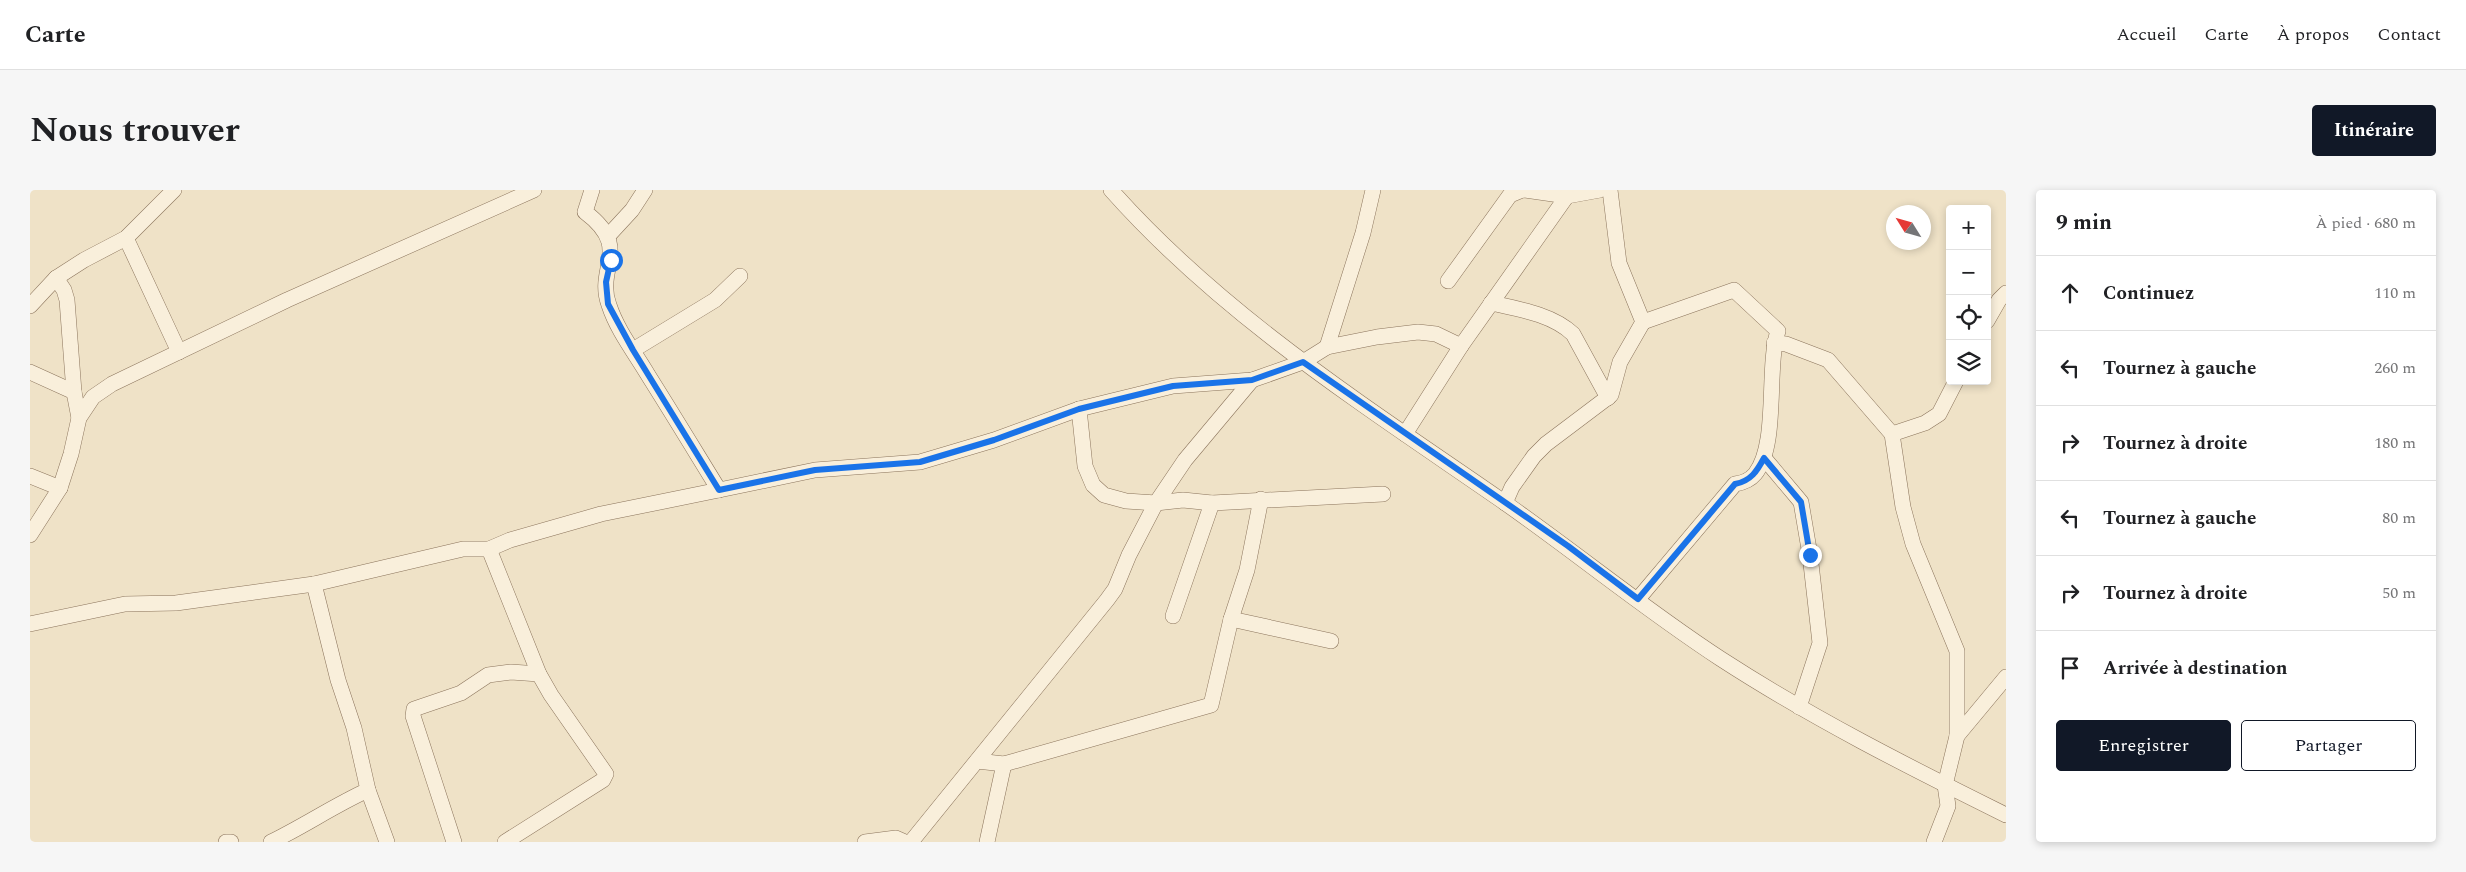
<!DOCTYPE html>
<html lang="fr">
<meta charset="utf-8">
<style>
body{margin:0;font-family:Spectral,serif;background:#f6f6f6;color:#202124}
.controls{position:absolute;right:15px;top:15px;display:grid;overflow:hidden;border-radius:5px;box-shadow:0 2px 8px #0003}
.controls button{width:45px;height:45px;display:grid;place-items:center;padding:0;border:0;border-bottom:1px solid #e0e0e0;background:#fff;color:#202124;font:25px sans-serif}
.compass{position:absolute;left:1856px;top:15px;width:45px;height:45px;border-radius:50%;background:#fff;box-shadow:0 2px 8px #0003;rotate:307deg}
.stop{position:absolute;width:15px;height:15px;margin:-11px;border:4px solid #1a73e8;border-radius:50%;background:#fff}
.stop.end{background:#1a73e8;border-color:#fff;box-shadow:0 1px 5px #0008}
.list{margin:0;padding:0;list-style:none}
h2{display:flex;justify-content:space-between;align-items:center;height:65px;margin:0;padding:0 20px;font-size:21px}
h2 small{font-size:16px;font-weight:400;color:#757577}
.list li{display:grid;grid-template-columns:32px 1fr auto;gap:15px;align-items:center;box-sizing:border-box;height:75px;padding:0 20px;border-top:1px solid #e0e0e0}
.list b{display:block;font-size:19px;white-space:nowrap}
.list em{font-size:16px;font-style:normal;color:#757577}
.actions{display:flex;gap:10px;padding:15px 20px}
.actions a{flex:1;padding:11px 0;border:1px solid #111827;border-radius:5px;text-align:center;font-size:18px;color:#111827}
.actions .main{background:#111827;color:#fff}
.icon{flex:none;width:28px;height:28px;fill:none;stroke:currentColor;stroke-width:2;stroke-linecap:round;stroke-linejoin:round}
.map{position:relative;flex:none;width:1976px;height:652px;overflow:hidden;border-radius:5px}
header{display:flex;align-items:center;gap:30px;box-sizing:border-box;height:70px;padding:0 25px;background:#fff;border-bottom:1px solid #e0e0e0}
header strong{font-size:24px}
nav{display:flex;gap:28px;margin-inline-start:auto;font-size:18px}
.intro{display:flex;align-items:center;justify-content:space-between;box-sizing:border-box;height:120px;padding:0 30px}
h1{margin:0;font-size:35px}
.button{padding:12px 22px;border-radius:5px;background:#111827;color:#fff;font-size:18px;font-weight:700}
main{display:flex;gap:30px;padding:0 30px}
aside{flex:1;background:#fff;border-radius:5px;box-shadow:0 2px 8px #0003}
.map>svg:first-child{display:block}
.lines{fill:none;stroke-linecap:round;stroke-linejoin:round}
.street-casing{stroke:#8b745c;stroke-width:16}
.street{stroke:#f9efdb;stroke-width:15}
.route{stroke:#1a73e8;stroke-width:6}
</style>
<header>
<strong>Carte</strong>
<nav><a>Accueil</a><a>Carte</a><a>À propos</a><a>Contact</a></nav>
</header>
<div class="intro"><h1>Nous trouver</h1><a class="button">Itinéraire</a></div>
<main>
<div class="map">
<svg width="1976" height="652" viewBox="0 0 1976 652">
<rect width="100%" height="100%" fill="#efe2c7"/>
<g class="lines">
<g class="street-casing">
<g id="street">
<path d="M562 0 555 22C603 58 565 78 579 115 587 140 605 163 618 185 642 223 665 261 689 300"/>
<path d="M1081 0C1191 124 1332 214 1468 308 1543 360 1614 419 1691 469 1782 528 1879 577 1976 625"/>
<polyline points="1494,0 1537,6 1570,0"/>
<polyline points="578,46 602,20 615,0"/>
<polyline points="96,48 149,162"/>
<polyline points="26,88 34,100 37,110 44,202 49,228"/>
<polyline points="1418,91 1480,5 1492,0"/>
<path d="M1461 113C1488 119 1522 124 1543 144L1578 208"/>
<polyline points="0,116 26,88 54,70 96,48 144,0"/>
<polyline points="1957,131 1969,110 1976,103"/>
<polyline points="1744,153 1756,154 1798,170 1862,244 1873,317 1883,354 1927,461 1927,546"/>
<polyline points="1297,157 1333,43 1343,0"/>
<polyline points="603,160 685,110 710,86"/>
<polyline points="0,182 44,202"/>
<polyline points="1049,219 1055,276 1063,295 1074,305 1096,311 1126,313 1153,310 1182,313 1353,304"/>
<polyline points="1375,244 1431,156 1537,6"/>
<polyline points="1862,244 1895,233 1909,224 1926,191"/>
<polyline points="1734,268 1771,312 1780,365 1790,453 1769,517"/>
<polyline points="0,286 30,298"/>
<polyline points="1475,313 1482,297 1504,266 1516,254 1581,205 1590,172 1613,132 1589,73 1580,0"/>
<polyline points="0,345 30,298 41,264 49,228 63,207 82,194 257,110 504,0"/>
<polyline points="459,359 509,484 521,505 576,584 573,590 475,652"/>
<path d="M1608 409 1705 294C1712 293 1720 290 1725 284 1749 254 1736 178 1748 141L1704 100 1613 132"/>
<polyline points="1143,426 1182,313"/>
<polyline points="1201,429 1301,451"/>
<polyline points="0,434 95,414 146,413 284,394 433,359 459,359 480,350 571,324 689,300 785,280 890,272 964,250 1049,219 1143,196 1222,190 1273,172 1297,157 1347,147 1388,142 1406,144 1431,156"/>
<polyline points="947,571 974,574 1181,515 1201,429 1217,380 1231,309"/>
<polyline points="338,600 357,652"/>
<polyline points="196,652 201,652"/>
<path d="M241 652C274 636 305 615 338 600L324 538 308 490 284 394"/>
<polyline points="424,652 383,526 384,519 431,503 458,485 481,482 509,484"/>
<polyline points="835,652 866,648 875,652"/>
<polyline points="881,652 1077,410 1085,399 1099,365 1126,313 1155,270 1222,190"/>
<polyline points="957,652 974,574"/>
<polyline points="1904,652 1918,616 1915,595 1927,546 1976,487"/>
</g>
</g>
<use href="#street" class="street"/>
</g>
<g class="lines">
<path class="route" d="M581 70 576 92 578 114 603 160 689 300 785 280 890 272 964 250 1049 219 1143 196 1222 190 1273 172 1538 356 1608 409 1705 294C1721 291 1727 281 1734 268L1771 312 1780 365"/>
</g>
</svg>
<div class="controls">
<button>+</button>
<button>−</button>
<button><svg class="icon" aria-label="locate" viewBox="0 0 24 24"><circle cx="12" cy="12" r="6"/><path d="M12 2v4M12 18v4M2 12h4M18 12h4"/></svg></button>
<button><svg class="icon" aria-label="layers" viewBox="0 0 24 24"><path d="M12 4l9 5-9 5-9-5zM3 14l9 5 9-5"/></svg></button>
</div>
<svg class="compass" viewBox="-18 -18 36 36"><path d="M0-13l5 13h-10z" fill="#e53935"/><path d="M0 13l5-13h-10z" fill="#757577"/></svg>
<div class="stop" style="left:581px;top:70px"></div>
<div class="stop end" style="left:1780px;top:365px"></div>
</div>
<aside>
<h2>9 min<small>À pied · 680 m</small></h2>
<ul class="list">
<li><svg class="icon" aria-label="ahead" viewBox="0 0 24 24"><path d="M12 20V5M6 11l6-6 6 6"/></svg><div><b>Continuez</b></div><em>110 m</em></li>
<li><svg class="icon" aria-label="left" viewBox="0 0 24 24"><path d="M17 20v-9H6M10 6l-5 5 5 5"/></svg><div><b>Tournez à gauche</b></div><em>260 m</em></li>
<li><svg class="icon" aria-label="right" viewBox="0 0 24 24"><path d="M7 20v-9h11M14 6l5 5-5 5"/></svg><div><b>Tournez à droite</b></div><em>180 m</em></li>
<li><svg class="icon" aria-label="left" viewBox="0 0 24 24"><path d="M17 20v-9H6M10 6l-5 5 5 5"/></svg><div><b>Tournez à gauche</b></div><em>80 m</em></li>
<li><svg class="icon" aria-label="right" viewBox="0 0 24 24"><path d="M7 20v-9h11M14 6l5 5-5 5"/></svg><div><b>Tournez à droite</b></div><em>50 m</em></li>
<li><svg class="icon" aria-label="arrive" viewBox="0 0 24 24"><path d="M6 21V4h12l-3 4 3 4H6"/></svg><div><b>Arrivée à destination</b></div></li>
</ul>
<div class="actions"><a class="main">Enregistrer</a><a>Partager</a></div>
</aside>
</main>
